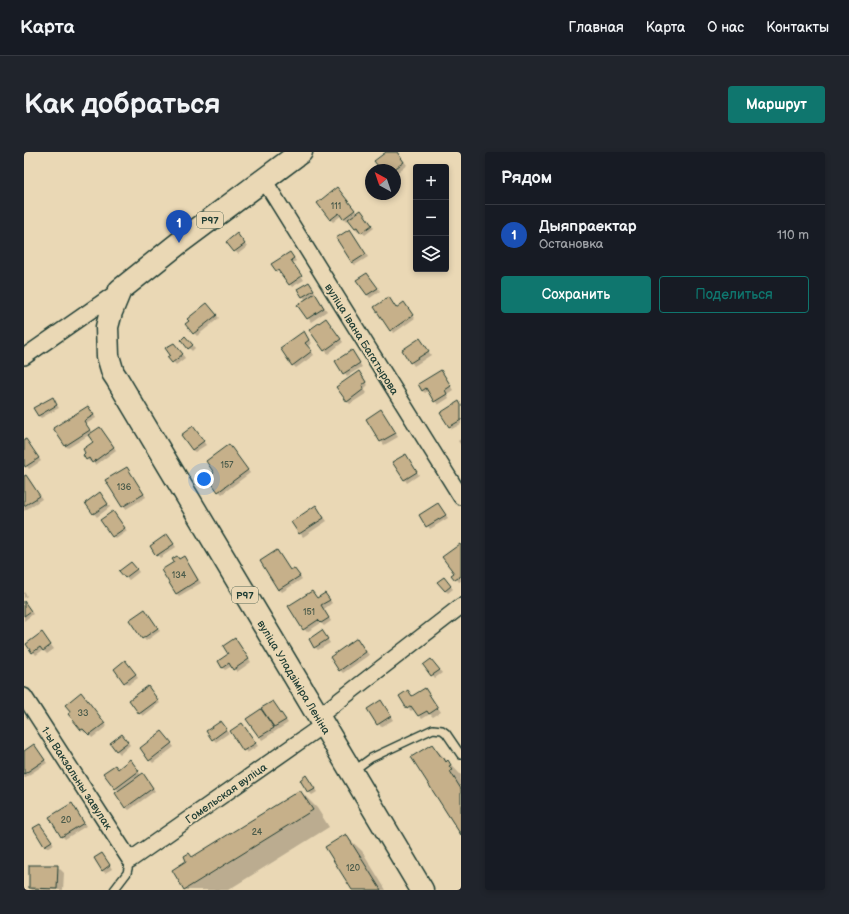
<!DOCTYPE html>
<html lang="ru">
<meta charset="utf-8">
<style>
body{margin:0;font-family:"Balsamiq Sans",sans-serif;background:#20242c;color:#f1f3f6}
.controls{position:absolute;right:12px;top:12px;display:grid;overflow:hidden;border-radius:4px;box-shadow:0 2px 6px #0003}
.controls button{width:36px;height:36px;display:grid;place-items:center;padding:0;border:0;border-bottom:1px solid #363941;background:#171b24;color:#f1f3f6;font:20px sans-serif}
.compass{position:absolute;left:341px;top:12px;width:36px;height:36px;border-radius:50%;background:#171b24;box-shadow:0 2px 6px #0003;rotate:320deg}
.you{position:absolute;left:180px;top:327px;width:14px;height:14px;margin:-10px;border:3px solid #fff;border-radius:50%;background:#1a73e8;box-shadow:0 0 0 6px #1a73e833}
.badge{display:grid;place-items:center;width:26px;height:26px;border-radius:50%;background:#0f766e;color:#fff;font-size:13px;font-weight:700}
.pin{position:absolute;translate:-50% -33px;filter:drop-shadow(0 1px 2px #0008)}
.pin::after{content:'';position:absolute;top:21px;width:14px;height:12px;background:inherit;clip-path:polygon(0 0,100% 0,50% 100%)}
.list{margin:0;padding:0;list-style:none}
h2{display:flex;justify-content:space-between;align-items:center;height:52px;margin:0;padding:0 16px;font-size:17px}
h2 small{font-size:13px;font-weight:400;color:#9ea1a6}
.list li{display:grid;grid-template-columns:26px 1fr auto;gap:12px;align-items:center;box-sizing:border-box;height:60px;padding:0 16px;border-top:1px solid #363941}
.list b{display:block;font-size:15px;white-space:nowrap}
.list p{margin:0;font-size:13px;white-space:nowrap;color:#9ea1a6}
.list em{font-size:13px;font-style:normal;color:#9ea1a6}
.actions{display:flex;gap:8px;padding:12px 16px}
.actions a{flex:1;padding:9px 0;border:1px solid #0f766e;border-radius:4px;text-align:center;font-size:14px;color:#0f766e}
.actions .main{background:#0f766e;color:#fff}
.icon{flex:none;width:22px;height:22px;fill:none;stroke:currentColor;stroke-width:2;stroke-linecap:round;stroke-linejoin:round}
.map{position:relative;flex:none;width:437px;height:738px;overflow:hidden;border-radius:4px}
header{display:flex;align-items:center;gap:24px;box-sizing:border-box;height:56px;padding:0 20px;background:#171b24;border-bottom:1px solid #363941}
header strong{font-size:19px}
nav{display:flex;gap:22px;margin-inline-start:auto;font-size:14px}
.intro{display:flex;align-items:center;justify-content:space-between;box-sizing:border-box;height:96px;padding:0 24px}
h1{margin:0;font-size:28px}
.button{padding:10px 18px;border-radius:4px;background:#0f766e;color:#fff;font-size:14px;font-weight:700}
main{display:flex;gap:24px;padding:0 24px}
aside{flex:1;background:#171b24;border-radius:4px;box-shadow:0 2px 6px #0003}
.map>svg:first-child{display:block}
.shadow{fill:#0003}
.building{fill:#c6b08a;stroke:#1f3d34}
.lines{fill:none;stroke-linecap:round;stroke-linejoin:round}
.service-casing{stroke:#1f3d34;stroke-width:10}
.minor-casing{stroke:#1f3d34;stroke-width:18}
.primary-casing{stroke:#1f3d34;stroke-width:25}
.service{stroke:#ead8b5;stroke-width:7}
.minor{stroke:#ead8b5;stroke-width:15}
.primary{stroke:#ead8b5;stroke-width:22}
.labels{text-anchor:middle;stroke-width:4;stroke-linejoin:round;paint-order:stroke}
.number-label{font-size:9px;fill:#495a4a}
.shield{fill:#ead8b5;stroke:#5c6c5b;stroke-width:1}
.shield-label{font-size:10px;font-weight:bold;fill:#1f3d34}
.street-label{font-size:11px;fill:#1f3d34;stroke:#ead8b5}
</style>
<header>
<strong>Карта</strong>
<nav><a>Главная</a><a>Карта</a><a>О нас</a><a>Контакты</a></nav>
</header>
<div class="intro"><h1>Как добраться</h1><a class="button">Маршрут</a></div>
<main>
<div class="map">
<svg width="437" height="738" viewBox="0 0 437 738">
<rect width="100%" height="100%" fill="#ead8b5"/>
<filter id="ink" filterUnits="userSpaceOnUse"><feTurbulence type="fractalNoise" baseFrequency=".025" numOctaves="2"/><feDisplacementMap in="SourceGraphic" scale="8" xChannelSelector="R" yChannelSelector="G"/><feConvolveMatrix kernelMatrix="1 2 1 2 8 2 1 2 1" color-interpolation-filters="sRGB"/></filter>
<g filter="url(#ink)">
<g class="shadow">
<polygon points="364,0 373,0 383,13 371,22 371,18 358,18"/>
<polygon points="313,36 334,62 337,59 350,76 341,83 336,78 334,79 331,76 325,67 323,69 318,63 309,70 306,67"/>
<polygon points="329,81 344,105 331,113 328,110"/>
<polygon points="216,86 223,95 214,102 211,99"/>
<polygon points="269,104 272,109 269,111 280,128 268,135 257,120 256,121 253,119"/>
<polygon points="343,122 356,139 346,146 334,129"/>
<polygon points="288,134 292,142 291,142 303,159 287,170 275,153 282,148 274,138"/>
<polygon points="365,146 373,157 383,155 391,166 370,181 367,178"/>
<polygon points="186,155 195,166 173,184 170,181 166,169"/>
<polygon points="302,167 319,190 304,202 286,179"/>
<polygon points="282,184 288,191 284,194 290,203 272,216 269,213"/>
<polygon points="396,187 407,203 390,214 379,198"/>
<polygon points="164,188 171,196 168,199 165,196"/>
<polygon points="153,195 161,206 152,213 145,205"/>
<polygon points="328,200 338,215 323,224 312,209"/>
<polygon points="417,219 429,238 423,242 425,246 414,253 404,239 401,241 398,238"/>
<polygon points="338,223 344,233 340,237 343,241 326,252 323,249"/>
<polygon points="29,247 35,256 17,266 14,263"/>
<polygon points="435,251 437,253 437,272 428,277 426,274"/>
<polygon points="67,258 72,266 62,272 68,281 79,279 92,298 72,313 68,309 66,310 60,304 70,290 65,283 44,296 41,293"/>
<polygon points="357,259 374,285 360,293 343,267"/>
<polygon points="171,278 182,293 171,300 168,298"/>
<polygon points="437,287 437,293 434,289"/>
<polygon points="0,289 4,291 17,309 5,317 0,311"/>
<polygon points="208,297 226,321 198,342 195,339 192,321"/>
<polygon points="382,303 395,323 383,331 370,310"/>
<polygon points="105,319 122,345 102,357 83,328"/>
<polygon points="0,325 5,327 18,347 0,359"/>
<polygon points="79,345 86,355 73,365 62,352"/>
<polygon points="414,352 424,366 406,377 396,363"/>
<polygon points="292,355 303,369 279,385 268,370"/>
<polygon points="92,363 103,379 92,387 89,384"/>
<polygon points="143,383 152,395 136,406 127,394"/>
<polygon points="437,395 437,429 435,430 429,423 431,421"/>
<polygon points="155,408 162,408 177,431 155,444 152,441"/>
<polygon points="110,414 115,420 105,428 102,425"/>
<polygon points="270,417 278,427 258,440 255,437 266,419"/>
<polygon points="422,429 429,437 424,441 421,438"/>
<polygon points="0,440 3,444 0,446"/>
<polygon points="304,445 308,451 300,457 307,469 300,474 297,471 283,480 280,477 293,447"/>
<polygon points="0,449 9,462 0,469"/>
<polygon points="124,461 136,479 122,489 119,486"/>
<polygon points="18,481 30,497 23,502 19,498 12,503 3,492"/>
<polygon points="301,483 306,491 294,498 291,495"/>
<polygon points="333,487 345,503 319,521 316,518"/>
<polygon points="214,490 227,510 213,520 208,514 201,518 198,515"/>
<polygon points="410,511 418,521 411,526 401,513"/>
<polygon points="104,512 114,526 104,533 91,517"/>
<polygon points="401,537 417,560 409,565 406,562 398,567 390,557 387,559 384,556 376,544 388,545"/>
<polygon points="127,539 136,551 119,564 116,561"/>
<polygon points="60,544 83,574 68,586 63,579 61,581 58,578 46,562"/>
<polygon points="357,549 369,568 357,575 345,557"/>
<polygon points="249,550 264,571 238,588 224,567"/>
<polygon points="197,570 205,581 192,590 189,587"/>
<polygon points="218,572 234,594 223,601 207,579"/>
<polygon points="141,583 150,595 129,611 126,608"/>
<polygon points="101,586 106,593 96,602 87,592"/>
<polygon points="408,593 437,623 437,682"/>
<polygon points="10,594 23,611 0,626 0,601"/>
<polygon points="109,612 117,623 122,625 131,639 105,658 102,655 95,639 92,636"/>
<polygon points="285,628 293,640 288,643 285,640"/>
<polygon points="276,639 293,656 305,675 204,738 161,738 149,718 164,709 165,702 169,706"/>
<polygon points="50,656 62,674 41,687 38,684"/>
<polygon points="16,673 30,692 24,696 21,693"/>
<polygon points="321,683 338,699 362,738 329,738"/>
<polygon points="81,705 88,717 81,721 78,718"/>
<polygon points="33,714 40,721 39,738 8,738 6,736"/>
</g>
<g class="building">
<polygon points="362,0 373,0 380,10 369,18 357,18 350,9"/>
<polygon points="313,35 331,58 319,67 315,61 306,68 293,51"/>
<polygon points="337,58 348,73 337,81 333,75 331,76 324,67"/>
<polygon points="326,77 342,102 328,111 312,86"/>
<polygon points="213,81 221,92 210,100 202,90"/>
<polygon points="266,100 270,106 267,108 278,124 265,133 254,118 252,119 247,112"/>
<polygon points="343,121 354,136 343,143 332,128"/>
<polygon points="285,130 290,138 278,145 273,137"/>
<polygon points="291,141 300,156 283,167 273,153"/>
<polygon points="365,145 372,156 380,150 389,163 366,179 350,155"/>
<polygon points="183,151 193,163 169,182 161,172 165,169 163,167"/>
<polygon points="302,166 317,187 300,199 285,178"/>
<polygon points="280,179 285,188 281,191 288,199 268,214 256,196"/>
<polygon points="161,184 169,193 164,197 157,188"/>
<polygon points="396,186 405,199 386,211 378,198"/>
<polygon points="150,191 159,202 148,211 143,205 146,203 141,196"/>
<polygon points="328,198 336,211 319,222 311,209"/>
<polygon points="417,218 427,234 421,238 423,242 410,250 402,236 398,239 394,232"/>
<polygon points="335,219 342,230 338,233 340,237 323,250 312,235"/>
<polygon points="29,245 33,253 14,264 9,256"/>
<polygon points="435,249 437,253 437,268 425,275 416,261"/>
<polygon points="64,254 70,263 60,269 66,278 41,294 29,276"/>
<polygon points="357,257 372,281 356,290 342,267"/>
<polygon points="169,274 180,289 168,298 157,283"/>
<polygon points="76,275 90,295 68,311 65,306 62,308 59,303 61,301 59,297 69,290 64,283"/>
<polygon points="2,287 15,306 1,315 0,312 0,288"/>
<polygon points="205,292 224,318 194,340 184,326 190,321 182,309"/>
<polygon points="382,302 393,320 380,328 368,310"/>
<polygon points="103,315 120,342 98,355 81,328"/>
<polygon points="2,323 16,344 0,354 0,324"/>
<polygon points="76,340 84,352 69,362 61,351"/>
<polygon points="414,351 422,363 402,375 395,363"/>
<polygon points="292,353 300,366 275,382 267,370"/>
<polygon points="89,359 101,376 88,385 76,368"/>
<polygon points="143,382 150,392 132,404 126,394"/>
<polygon points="436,392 437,394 437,424 431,428 427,423 430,421 418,405"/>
<polygon points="253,398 266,418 270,416 276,424 254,438 236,409"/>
<polygon points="153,404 155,407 160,404 174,428 152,442 137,418 150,410 148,407"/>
<polygon points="107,410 113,417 101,426 95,419"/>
<polygon points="420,425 427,434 421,439 413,430"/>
<polygon points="288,439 293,446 301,441 306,448 297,453 305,466 297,471 294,468 279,478 264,454"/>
<polygon points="0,449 7,459 0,464"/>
<polygon points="121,457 134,476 118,487 105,468"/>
<polygon points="298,478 304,487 290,496 285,487"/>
<polygon points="18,480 27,493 19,499 16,495 8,501 2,492"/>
<polygon points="211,486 225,507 209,518 205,511 198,516 194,509 204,502 199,494"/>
<polygon points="333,486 342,500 315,519 306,505"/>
<polygon points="407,507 416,518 407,524 399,513"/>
<polygon points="101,508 112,522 100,531 90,517"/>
<polygon points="124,534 134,548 115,562 105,548"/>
<polygon points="401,536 414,556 405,562 403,559 394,564 387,554 383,557 375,544 384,538 388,544"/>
<polygon points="57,540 81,571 65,583 59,577 57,578 44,562 47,560 41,553"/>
<polygon points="357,548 367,564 353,573 343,557"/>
<polygon points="249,549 262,568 250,575 237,556"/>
<polygon points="237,557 250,576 235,585 222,567"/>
<polygon points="197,569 203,577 188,588 182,579"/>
<polygon points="218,571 232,591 219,599 206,579"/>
<polygon points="138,579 148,591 125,609 116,596"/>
<polygon points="98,582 104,590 92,599 86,591"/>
<polygon points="10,592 21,608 0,622 0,599"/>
<polygon points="408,592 418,606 419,605 422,610 424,608 427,613 425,614 428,618 426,619 437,637 437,683 387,605"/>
<polygon points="106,607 115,619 91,637 79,621 91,613 94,617"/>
<polygon points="119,621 129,636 101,656 91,641"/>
<polygon points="282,623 291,637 284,641 276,628"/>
<polygon points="276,638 289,658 160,738 148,718 162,709 160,704 165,701 168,705"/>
<polygon points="48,651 60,671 37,685 25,665"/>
<polygon points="16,672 28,689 20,694 9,676"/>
<polygon points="322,682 357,738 328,738 301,695"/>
<polygon points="78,701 86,713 78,719 70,706"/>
<polygon points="5,713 34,713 33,737 5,736"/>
</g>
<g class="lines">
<g class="service-casing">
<g id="service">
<polyline points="329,619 347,606 409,577 418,578 422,581 437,603"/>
<polyline points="90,738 103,721 106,708"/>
</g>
</g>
<g class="minor-casing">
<g id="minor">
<polyline points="240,28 437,345"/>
<polyline points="0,205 96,138"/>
<polyline points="0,544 106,708 299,573"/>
<polyline points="294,565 437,454"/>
</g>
</g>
<g class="primary-casing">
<polyline id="primary" points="277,0 155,91 96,138 87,160 83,175 84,204 89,221 93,227 398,738"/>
</g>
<use href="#service" class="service"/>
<use href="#minor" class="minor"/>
<use href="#primary" class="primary"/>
</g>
</g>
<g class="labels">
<g class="number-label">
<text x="312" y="57">111</text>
<text x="203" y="316">157</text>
<text x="100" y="338">136</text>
<text x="155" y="426">134</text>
<text x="285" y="463">151</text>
<text x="59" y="564">33</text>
<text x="42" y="671">20</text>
<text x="233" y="683">24</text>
<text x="329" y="719">120</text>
</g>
<g class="shield">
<rect x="173" y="60" width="26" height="16" rx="3"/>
<rect x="208" y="435" width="26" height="16" rx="3"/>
</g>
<g class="shield-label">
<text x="186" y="72">Р97</text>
<text x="221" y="447">Р97</text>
</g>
<g class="street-label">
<text transform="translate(338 187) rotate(58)" y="4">вуліца Івана Багатырова</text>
<text transform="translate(270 525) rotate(59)" y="4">вуліца Уладзіміра Леніна</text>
<text transform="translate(53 626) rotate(57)" y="4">1-ы Вакзальны завулак</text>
<text transform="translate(202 641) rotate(-35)" y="4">Гомельская вуліца</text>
</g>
</g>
</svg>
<div class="controls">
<button>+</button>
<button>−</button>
<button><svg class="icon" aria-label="layers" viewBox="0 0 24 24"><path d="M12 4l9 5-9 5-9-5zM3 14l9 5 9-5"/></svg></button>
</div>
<svg class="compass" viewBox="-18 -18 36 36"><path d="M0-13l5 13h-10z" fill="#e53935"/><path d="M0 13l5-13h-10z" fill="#9ea1a6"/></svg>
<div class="you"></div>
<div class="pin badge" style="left:155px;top:91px;background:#1a4fb4">1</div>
</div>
<aside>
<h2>Рядом<small></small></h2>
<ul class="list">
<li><span class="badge" style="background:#1a4fb4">1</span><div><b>Дыяпраектар</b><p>Остановка</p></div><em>110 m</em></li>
</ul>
<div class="actions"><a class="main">Сохранить</a><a>Поделиться</a></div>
</aside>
</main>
